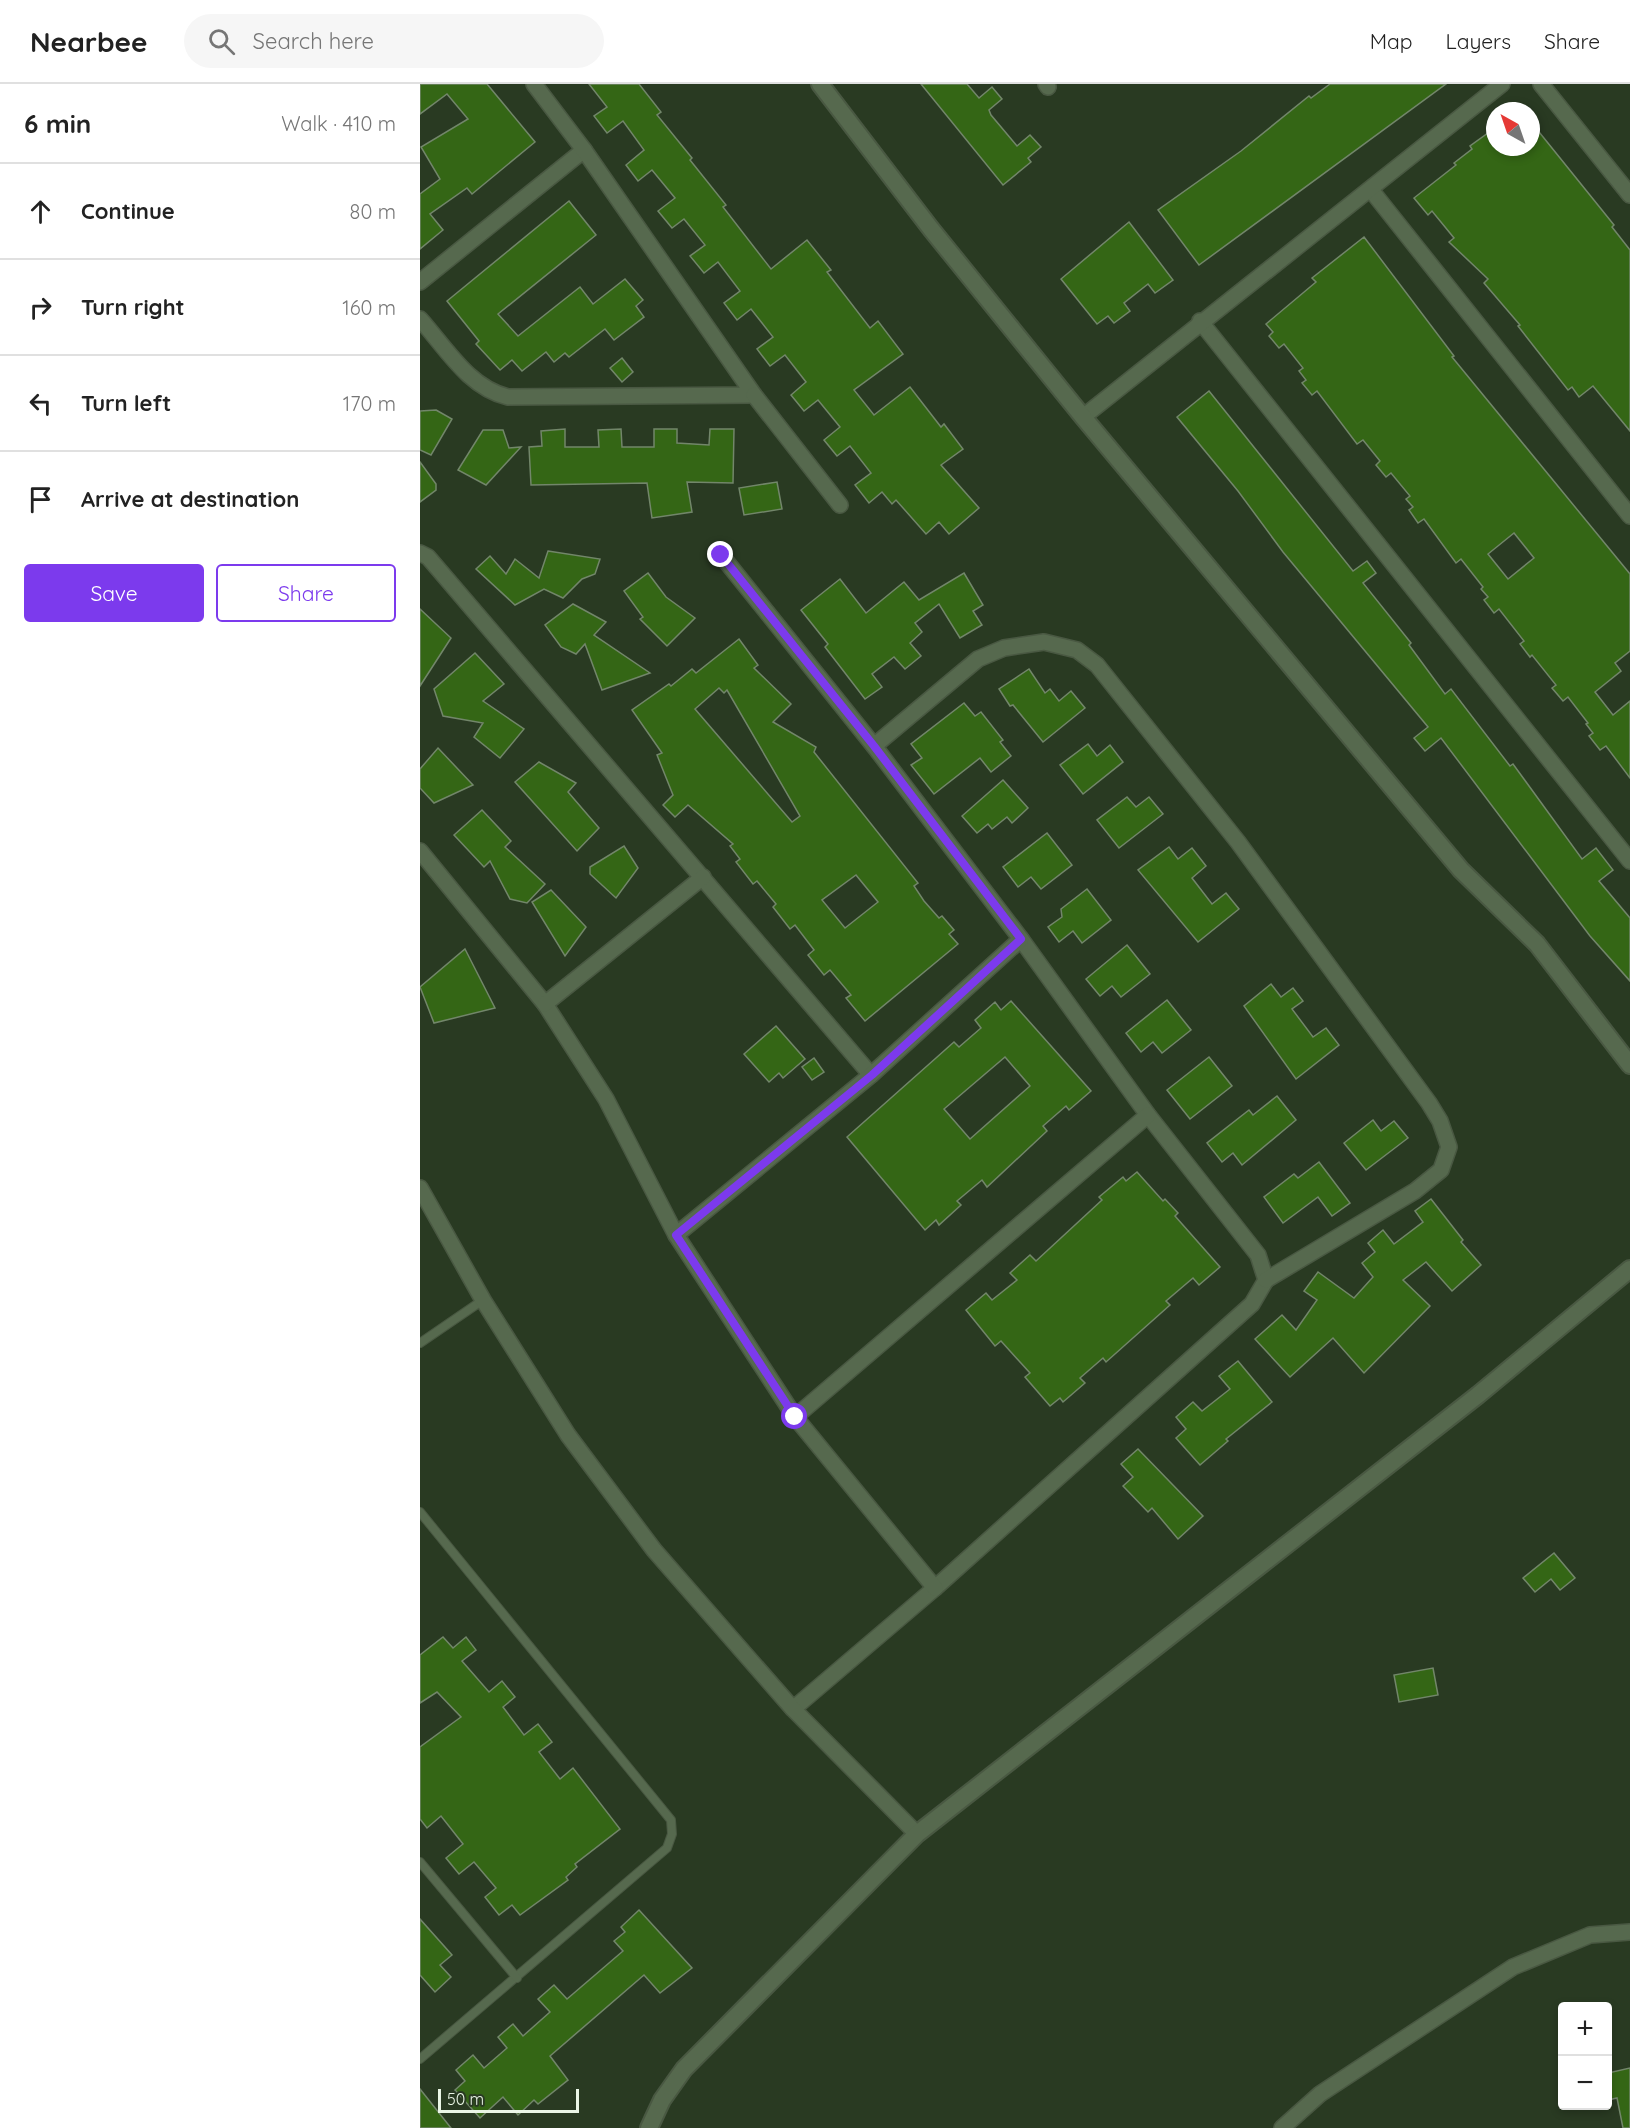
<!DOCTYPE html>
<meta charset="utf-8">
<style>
body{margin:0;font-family:Quicksand,sans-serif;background:#f6f6f6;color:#222}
.controls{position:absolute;right:18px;bottom:18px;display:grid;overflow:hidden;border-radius:6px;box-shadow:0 3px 9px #0003}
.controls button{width:54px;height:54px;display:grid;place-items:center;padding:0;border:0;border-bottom:2px solid #e0e0e0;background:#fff;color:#222;font:30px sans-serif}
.compass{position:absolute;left:1066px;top:18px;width:54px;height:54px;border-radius:50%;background:#fff;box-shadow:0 3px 9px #0003;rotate:320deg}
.scale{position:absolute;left:18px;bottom:15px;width:141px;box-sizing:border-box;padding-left:6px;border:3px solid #eaf6e6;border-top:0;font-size:16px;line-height:21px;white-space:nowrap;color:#eaf6e6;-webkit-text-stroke:4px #293a22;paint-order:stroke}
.stop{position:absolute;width:18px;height:18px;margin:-14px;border:4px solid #7c3aed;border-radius:50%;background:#fff}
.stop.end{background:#7c3aed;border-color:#fff;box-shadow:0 2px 6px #0008}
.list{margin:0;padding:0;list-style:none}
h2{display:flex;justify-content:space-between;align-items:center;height:78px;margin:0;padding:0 24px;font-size:26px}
h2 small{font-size:20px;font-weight:400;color:#767676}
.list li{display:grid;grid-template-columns:39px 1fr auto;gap:18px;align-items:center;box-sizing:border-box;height:96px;padding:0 24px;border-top:2px solid #e0e0e0}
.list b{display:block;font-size:22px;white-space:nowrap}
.list em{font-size:20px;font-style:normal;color:#767676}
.actions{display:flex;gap:12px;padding:18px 24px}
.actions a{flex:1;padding:14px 0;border:2px solid #7c3aed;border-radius:6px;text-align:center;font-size:21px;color:#7c3aed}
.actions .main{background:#7c3aed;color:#fff}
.icon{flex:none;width:33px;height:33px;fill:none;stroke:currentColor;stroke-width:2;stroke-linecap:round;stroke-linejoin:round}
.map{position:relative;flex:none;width:1210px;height:2044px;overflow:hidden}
header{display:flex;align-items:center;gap:36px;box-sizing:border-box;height:84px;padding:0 30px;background:#fff;border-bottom:2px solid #e0e0e0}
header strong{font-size:28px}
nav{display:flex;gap:33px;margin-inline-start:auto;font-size:21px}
.search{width:420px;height:54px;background:#f6f6f6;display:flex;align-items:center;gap:15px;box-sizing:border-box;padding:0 21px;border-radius:33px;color:#767676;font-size:22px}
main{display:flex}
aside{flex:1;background:#fff}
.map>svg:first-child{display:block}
.building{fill:#346615;stroke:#72866a;stroke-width:1.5;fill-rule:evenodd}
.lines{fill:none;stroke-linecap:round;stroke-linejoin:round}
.service-casing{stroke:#495842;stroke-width:10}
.minor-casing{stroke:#495842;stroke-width:18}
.tertiary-casing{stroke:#495842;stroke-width:20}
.service{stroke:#56694e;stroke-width:8}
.minor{stroke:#56694e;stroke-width:15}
.tertiary{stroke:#56694e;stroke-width:16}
.route{stroke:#7c3aed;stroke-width:8}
</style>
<header>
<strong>Nearbee</strong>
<div class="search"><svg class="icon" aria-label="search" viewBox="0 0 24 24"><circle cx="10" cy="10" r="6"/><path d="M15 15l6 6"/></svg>Search here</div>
<nav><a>Map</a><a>Layers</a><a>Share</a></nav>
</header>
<main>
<aside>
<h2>6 min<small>Walk · 410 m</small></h2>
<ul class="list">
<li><svg class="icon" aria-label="ahead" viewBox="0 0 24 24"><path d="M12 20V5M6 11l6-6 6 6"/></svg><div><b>Continue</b></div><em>80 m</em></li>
<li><svg class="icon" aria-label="right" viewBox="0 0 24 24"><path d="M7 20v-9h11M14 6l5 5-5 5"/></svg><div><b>Turn right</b></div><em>160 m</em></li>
<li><svg class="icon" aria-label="left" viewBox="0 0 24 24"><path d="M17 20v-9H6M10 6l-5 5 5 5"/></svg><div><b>Turn left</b></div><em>170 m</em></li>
<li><svg class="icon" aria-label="arrive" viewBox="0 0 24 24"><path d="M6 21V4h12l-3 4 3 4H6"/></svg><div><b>Arrive at destination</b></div></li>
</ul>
<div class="actions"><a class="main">Save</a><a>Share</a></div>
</aside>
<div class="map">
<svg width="1210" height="2044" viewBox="0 0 1210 2044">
<rect width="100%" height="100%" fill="#293a22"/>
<g class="building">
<polygon points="0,0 67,0 115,58 52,110 47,104 10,130 23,146 0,165 0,110 20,95 1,63 48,35 27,10 0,30"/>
<polygon points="169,0 219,0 241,28 237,31 272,74 270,76 306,121 303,123 351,185 387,156 411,186 407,188 450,244 458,237 483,270 434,306 454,331 490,303 521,343 524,340 543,365 521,381 559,424 529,450 519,438 506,450 476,416 472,420 462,408 449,419 435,401 451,389 430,362 417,372 404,356 420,343 398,316 384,327 371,311 386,298 365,271 350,282 337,265 353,253 331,225 317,236 304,219 320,207 298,178 284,189 270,172 285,161 264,135 252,144 238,127 255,114 232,86 218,97 206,81 224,66 203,37 187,49 174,32 187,23"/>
<polygon points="501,0 547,0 559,14 572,3 582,15 569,26 571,31 597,62 610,51 621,63 608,74 611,78 583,101"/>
<polygon points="910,0 1026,0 779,181 738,126 821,67 889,12 891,14"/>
<polygon points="1111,38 1194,141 1192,143 1210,166 1210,347 1173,302 1159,313 1152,303 1148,306 1098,242 1100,241 1064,199 1068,195 1029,158 1034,154 1012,127 1008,131 994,114 1036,81 1034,79 1052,65 1050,62 1075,44 1075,63 1111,63"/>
<polygon points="149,117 176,151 78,230 98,252 160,203 173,220 205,195 223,216 216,222 224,233 194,256 185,245 149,273 145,269 134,278 126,268 102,287 92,276 80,286 56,260 59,257 27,217"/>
<polygon points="709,138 753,196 735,209 728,200 704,219 710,227 694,239 688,232 677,240 641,195"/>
<path d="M944 153 1034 272 1032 273 1210 490V567L1195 579 1201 587 1175 608 1193 631 1210 617V694L1186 662 1180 666 1169 652 1173 649 1166 640 1168 639 1148 613 1143 617 1132 604 1136 601 1112 571 1110 573 1100 560 1104 557 1079 525 1074 529 1064 516 1068 513 1061 505 1063 503 1041 475 1036 479 1004 435 998 439 989 426 993 423 986 415 990 412 971 389 966 393 956 381 960 377 943 356 937 360 897 307 892 311 882 299 886 296 879 287 883 284 864 260 859 264 849 252 853 248 846 240 896 198 892 194ZM1094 449 1114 474 1088 495 1068 470Z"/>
<polygon points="202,274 213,288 202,298 190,284"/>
<polygon points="789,307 933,487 947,477 956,489 943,499 991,559 989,561 1025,610 1031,605 1090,682 1093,680 1162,775 1176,764 1193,786 1179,797 1210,834 1210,897 1170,852 1021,654 1005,667 994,654 1008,643 863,468 818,407 757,333"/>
<polygon points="16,326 32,335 11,371 0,366 0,327"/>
<polygon points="145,345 145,363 179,363 178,346 201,345 202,363 234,363 234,345 257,345 257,359 289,361 290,345 314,345 313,399 267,398 272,428 232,434 227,399 111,401 109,363 122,362 121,347"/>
<polygon points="63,346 83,346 89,364 101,363 66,401 38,386"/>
<polygon points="0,378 16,400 16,406 0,418"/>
<polygon points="357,398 362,425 324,431 319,404"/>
<polygon points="128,467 180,475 175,490 162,495 143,514 124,505 95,521 56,485 70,472 86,490 95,475 119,494"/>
<polygon points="228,489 246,513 275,534 247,562 220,535 223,533 204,507"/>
<polygon points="544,489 563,521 553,527 562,541 540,554 519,520 495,539 502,548 490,559 501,572 485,585 474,573 452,590 462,603 445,615 405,563 408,560 381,526 420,495 446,529 484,498 499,516"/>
<polygon points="153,520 186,538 174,551 230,589 182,606 165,560 156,570 141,563 125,541"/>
<polygon points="0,525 31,554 0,602"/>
<path d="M319 555 338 581 334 584 371 620 353 638 396 663 394 668 498 799 494 802 504 817 519 834 522 832 534 846 529 850 538 860 445 937 426 914 431 911 410 886 404 891 388 871 394 866 375 841 370 845 353 823 356 820 337 797 333 800 316 778 320 775 310 762 313 760 268 721 255 733 243 721 253 711 237 671 242 669 212 626 249 600 251 602 272 585 276 589ZM299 604 304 609 307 606 380 732 372 738 275 625ZM436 791 458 818 425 844 402 816Z"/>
<polygon points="55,569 84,600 63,617 104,645 80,674 54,653 63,639 23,632 14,605"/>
<polygon points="609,585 625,609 630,605 639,617 651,607 665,624 623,658 593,621 590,622 579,605"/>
<polygon points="544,619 555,632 561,628 583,656 580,658 591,672 571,688 560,674 514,710 491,681 502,674 491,660"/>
<polygon points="668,660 677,672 690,661 703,678 663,710 640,681"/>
<polygon points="18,664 53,701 14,719 0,704 0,685"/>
<polygon points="119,678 156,699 148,708 179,744 157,767 95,698"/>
<polygon points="583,696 608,724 592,739 587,733 572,745 568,740 557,749 542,732"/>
<polygon points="707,713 716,723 729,713 743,730 699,764 677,736"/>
<polygon points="62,726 91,757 85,763 125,800 107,819 90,815 70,777 64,783 34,751"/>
<polygon points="627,749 652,781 621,805 611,793 598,803 583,783"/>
<polygon points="204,762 218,784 196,814 170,790 170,783"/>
<polygon points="749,763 758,775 772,764 786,782 772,794 792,820 806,809 819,825 778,858 718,786"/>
<polygon points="667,805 691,836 662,859 653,847 639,858 628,843 642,833 641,825"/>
<polygon points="131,806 166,843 145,872 112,818"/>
<polygon points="707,861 730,890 701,913 692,902 680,912 666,895"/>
<polygon points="45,865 75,924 14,939 0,903"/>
<polygon points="851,900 861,913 873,904 883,917 872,925 893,953 906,944 919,961 876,995 824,922"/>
<polygon points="747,916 771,946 742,969 733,958 721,968 706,949"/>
<path d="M591 917 671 1007 649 1026 646 1022 623 1042 627 1047 567 1103 562 1096 537 1117 541 1121 519 1141 516 1136 505 1146 427 1053 534 958 539 963 561 944 555 936 575 918 581 926ZM585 973 610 1002 550 1055 524 1025Z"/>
<polygon points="356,942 385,975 363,994 359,989 349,998 324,970"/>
<polygon points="789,973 812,1002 770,1035 747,1006"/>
<polygon points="394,974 404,988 392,996 382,983"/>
<polygon points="857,1012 876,1036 822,1081 813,1069 802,1078 787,1059 829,1026 833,1031"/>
<polygon points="953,1036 961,1047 974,1037 988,1054 946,1086 924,1059"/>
<polygon points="899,1078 930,1119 912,1132 898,1113 863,1139 844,1113 874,1090 878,1094"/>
<polygon points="717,1088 743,1117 745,1115 758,1129 755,1132 800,1183 779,1201 773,1194 746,1217 750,1221 686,1278 683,1274 660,1294 665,1299 643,1318 640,1314 630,1322 605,1293 610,1289 581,1257 575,1262 546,1226 566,1209 572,1216 597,1196 590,1189 610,1171 616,1177 682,1116 679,1113 703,1093 706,1097"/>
<polygon points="1011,1115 1043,1156 1041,1158 1061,1181 1032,1207 1006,1178 983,1196 1010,1222 944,1289 913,1254 870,1293 835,1255 862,1231 876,1246 897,1216 884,1207 898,1188 934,1214 953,1193 942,1179 955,1168 948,1159 963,1146 974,1160 1003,1138 995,1127"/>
<polygon points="818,1277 852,1318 806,1355 808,1357 780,1381 756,1354 766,1345 756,1333 773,1318 782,1327 810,1305 799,1292"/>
<polygon points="718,1365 783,1432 758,1455 732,1424 728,1428 703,1402 713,1393 701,1380"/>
<polygon points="1134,1469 1155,1494 1140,1506 1131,1495 1115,1508 1103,1494"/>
<polygon points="23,1553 33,1564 46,1553 56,1566 42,1577 69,1608 82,1597 95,1613 83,1623 104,1651 118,1640 132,1658 119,1668 140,1695 153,1684 200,1745 155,1780 157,1783 146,1793 148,1796 100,1831 92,1821 79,1831 65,1813 76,1804 54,1778 39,1790 26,1774 43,1760 21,1732 7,1744 0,1735 0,1663 41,1633 17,1608 0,1619 0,1571"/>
<polygon points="1013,1584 1018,1611 979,1618 974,1591"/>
<polygon points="219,1826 272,1884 240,1909 224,1891 130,1972 148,1996 118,2020 114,2016 98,2031 83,2013 60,2034 35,2006 45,1997 36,1986 53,1971 64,1984 87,1964 78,1953 93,1940 103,1952 130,1928 118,1915 134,1901 147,1915 203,1867 194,1857 205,1848 201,1843"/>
<polygon points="0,1835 32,1871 20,1881 31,1893 15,1908 0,1891"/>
<polygon points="1210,1984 1210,2044 1203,2044 1197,2014 1188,2016 1188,1989"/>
<polygon points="0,2005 31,2044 0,2044"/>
</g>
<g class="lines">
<g class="service-casing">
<g id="service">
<polyline points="0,1259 63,1216"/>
<polyline points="0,1428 251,1736 252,1750 247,1764 0,1975"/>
<polyline points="0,1778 97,1894"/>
</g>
</g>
<g class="minor-casing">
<g id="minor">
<polyline points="626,0 628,3"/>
<polyline points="1121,0 1210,111"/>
<polyline points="951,106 1210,432"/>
<polyline points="0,198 164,66"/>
<path d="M0 235C26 264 49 304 88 313L334 311 164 66 114 0"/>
<polyline points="780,237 1210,777"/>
<polyline points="334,311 420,421"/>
<polyline points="663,333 1082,0"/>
<polyline points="0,469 8,473 451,991"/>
<polyline points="301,471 454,662 601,855 728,1031 838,1171 846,1196 832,1220 515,1504 373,1625"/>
<polyline points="454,662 558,575 584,564 624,558 657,566 677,581 818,758 1009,1019 1020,1037 1029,1063 1021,1086 995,1107 846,1196"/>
<polyline points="0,767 125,920 186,1015 256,1151 375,1333 515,1504"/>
<polyline points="125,920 283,793"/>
<polyline points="0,1104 63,1216 148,1351 234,1466 373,1625 497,1750"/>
<polyline points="256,1151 451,991 601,855"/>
<polyline points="375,1333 728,1031"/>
<polyline points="862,2044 900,2010 1093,1883 1170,1851 1210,1848"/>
</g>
</g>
<g class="tertiary-casing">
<g id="tertiary">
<polyline points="400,0 511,145 663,333 1041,786 1117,860 1210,981"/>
<polyline points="229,2044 242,2016 264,1985 497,1750 1058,1311 1210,1185"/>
</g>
</g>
<use href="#service" class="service"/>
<use href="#minor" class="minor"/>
<use href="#tertiary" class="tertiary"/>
</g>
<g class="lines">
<polyline class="route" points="301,471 454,662 601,855 452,991 256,1151 375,1333"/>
</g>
</svg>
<div class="controls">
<button>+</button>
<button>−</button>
</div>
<svg class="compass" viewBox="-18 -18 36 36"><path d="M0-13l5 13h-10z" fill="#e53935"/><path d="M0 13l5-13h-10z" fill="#767676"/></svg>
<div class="scale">50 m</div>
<div class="stop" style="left:375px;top:1333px"></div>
<div class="stop end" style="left:301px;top:471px"></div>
</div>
</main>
